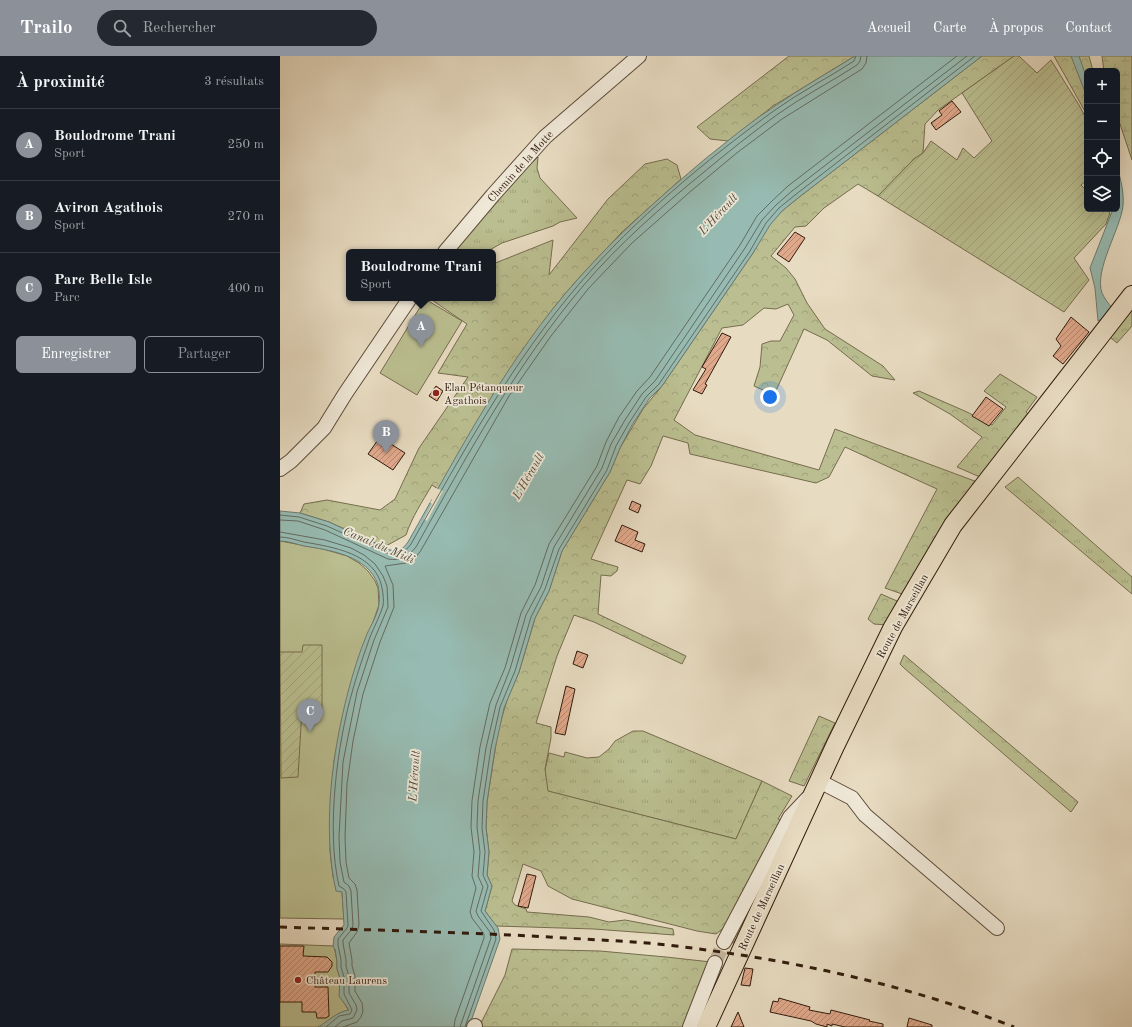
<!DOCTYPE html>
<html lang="fr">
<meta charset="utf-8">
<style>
body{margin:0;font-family:"Old Standard TT",serif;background:#242831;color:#f1f3f6}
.controls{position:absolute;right:12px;top:12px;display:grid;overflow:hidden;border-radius:6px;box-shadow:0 4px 16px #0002}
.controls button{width:36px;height:36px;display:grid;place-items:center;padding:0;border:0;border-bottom:1px solid #363941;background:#171b24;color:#f1f3f6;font:20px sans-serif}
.you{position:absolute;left:490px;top:341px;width:14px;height:14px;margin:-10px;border:3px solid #fff;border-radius:50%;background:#1a73e8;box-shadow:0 0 0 6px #1a73e833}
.badge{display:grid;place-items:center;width:26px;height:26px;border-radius:50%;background:#8c9099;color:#fff;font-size:13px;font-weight:700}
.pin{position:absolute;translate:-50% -33px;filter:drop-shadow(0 1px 2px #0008)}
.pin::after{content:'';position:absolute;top:21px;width:14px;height:12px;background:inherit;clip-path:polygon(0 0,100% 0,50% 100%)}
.popup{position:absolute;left:66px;top:193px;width:150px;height:52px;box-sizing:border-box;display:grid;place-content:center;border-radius:6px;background:#171b24;filter:drop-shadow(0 1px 3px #0005);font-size:13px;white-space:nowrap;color:#9ea1a6}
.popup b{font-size:15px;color:#f1f3f6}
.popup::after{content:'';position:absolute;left:50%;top:100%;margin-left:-8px;border:8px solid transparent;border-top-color:#171b24}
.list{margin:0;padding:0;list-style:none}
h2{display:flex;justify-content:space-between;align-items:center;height:52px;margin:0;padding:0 16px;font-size:17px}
h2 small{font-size:13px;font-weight:400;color:#9ea1a6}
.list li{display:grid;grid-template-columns:26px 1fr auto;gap:12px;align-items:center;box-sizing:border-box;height:72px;padding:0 16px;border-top:1px solid #363941}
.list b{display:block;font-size:15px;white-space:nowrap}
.list p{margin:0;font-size:13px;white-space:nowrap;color:#9ea1a6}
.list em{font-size:13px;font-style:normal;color:#9ea1a6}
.actions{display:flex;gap:8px;padding:12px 16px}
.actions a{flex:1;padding:9px 0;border:1px solid #8c9099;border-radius:6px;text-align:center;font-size:14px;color:#8c9099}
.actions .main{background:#8c9099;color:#fff}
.icon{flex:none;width:22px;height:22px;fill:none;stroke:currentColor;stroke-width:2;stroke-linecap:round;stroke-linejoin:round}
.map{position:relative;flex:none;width:852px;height:971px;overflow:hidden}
header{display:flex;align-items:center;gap:24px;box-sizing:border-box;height:56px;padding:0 20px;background:#8c9099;color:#fff}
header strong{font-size:19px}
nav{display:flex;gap:22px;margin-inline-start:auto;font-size:14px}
.search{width:280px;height:36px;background:#242831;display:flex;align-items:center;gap:10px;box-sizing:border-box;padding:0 14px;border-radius:22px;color:#9ea1a6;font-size:15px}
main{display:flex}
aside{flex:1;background:#171b24}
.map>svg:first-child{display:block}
.grass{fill:url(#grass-tufts);stroke:#766c4e}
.forest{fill:url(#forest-crowns);stroke:#766c4e}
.wetland{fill:url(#wetland-marsh);stroke:#766c4e}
.park{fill:#babe90;stroke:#766c4e}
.garden{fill:url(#garden-furrows);stroke:#766c4e}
.water{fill:#97bbb2;stroke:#6e7b70}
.pier{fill:#e7dbc1}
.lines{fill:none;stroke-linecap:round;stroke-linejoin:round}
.shore{stroke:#646b60;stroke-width:1}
.building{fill:url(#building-hatch);stroke:#311b0d}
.minor-tunnel{stroke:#c3b59d;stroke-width:14;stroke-dasharray:14 7;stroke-linecap:butt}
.minor-casing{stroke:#5e4b3a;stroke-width:16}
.major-casing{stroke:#311b0d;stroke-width:20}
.minor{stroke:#efe8d7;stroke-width:14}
.major{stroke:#e7dbc1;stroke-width:18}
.rail{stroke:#311b0d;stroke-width:3;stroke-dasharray:7 7;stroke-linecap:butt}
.poi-dot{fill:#8f2418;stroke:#efe8d7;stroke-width:1.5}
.labels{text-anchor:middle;stroke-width:3.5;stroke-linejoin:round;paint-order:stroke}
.street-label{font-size:11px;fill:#311b0d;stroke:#efe8d7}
.poi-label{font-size:11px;fill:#311b0d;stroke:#efe8d7;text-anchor:start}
.water-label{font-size:12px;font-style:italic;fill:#504b3f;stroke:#efe8d7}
</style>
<header>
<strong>Trailo</strong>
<div class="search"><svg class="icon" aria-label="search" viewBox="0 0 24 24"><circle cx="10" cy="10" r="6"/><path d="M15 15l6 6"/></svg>Rechercher</div>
<nav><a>Accueil</a><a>Carte</a><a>À propos</a><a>Contact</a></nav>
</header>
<main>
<aside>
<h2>À proximité<small>3 résultats</small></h2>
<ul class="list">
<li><span class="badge">A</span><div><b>Boulodrome Trani</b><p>Sport</p></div><em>250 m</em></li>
<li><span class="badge">B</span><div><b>Aviron Agathois</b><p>Sport</p></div><em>270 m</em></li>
<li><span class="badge">C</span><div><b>Parc Belle Isle</b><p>Parc</p></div><em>400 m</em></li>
</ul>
<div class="actions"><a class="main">Enregistrer</a><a>Partager</a></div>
</aside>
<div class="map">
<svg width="852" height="971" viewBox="0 0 852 971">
<defs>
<pattern id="grass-tufts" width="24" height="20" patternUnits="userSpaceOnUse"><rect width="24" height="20" fill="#babe90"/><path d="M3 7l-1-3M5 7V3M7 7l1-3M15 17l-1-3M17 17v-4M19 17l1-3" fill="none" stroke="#a0a37b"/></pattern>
<pattern id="forest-crowns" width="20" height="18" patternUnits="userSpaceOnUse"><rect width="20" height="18" fill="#babe90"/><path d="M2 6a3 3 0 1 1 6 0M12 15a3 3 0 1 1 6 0" fill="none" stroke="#a0a37b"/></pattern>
<pattern id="wetland-marsh" width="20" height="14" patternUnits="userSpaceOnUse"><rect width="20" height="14" fill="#babe90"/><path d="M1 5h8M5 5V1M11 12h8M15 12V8" fill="none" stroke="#a0a37b"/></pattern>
<pattern id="garden-furrows" width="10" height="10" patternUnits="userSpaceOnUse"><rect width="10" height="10" fill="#babe90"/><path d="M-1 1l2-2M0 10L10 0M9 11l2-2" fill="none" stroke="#a0a37b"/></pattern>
<pattern id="building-hatch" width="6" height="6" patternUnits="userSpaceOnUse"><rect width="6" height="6" fill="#e1a98c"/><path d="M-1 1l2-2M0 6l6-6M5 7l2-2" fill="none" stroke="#b78971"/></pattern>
</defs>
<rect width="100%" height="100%" fill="#e7dbc1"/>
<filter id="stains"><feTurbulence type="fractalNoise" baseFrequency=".005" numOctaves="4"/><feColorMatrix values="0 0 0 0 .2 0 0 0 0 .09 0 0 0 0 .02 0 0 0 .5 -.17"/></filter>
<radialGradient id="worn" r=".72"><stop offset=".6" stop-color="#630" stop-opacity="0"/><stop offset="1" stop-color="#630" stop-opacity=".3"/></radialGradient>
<g class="grass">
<polygon points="258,101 257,112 260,122 297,162 280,166 273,170 222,187 206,196 178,196 172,192 229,128"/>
<polygon points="738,421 852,521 852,538 725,431"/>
<polygon points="624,599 798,746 791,756 624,612 620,608"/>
<polygon points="353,675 363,675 482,725 456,783 267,735 265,714 269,697 284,701 285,696 307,702 319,701 329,693 335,685"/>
</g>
<g class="forest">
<polygon points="509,0 575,0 493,50 448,85 430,83 417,71"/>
<polygon points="702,0 734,0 658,54 645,68 643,97 634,103 598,140 578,128 544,152 526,170 515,171 491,200 506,212 515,223 527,247 545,273 603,310 615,324 592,320 547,284 524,273 494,339 474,330 480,311 482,288 491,285 500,285 514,259 508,248 496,253 484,252 463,269 442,272 394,364 415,379 539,414 555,373 700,427 659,479 622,538 605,532 657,433 565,391 549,421 536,427 410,398 408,387 383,380 371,410 360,428 347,424 311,503 338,511 337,515 331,520 321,519 318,558 406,600 402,608 314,566 294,559 277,600 256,667 271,671 271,682 265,713 268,735 456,783 482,725 512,740 498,763 515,770 470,864 453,887 449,886 445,871 436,878 417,875 292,843 268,830 261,815 243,808 232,845 235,849 246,853 247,856 309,861 329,866 345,864 393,873 394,879 314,873 216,870 205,855 212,830 207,819 209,796 206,772 207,746 218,675 227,644 239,616 255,562 269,535 282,495 330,416 340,392 363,353 382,330 473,197 489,169 502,155 518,142"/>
<polygon points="774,0 809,0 813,15 807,15 807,59"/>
<path d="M387 103 397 109 401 123 342 176 297 224 275 250 217 332 158 433 152 429C142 446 132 461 126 479L104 491 49 466 20 457 24 448 47 444 100 454 115 443 139 392 188 321 158 317 187 268 149 242H213V208L273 184 269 219 328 143 365 108Z"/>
<polygon points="852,247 852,270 837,287 825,277"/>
<polygon points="720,318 757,341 746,356 751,361 700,421 677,411 702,381 670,358 633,337 639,335 687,356 712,369 726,351 704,335"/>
<polygon points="601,538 617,545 607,569 594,568 588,563"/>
<polygon points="539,660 555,667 524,730 509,725"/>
<polygon points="232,893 320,895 386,901 431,906 423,925 438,935 421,971 199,971 225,919"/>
</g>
<polygon class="wetland" points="822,0 852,0 852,104 837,59 837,15 824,15"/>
<g class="park">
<polygon points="145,243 182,265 137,339 100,317"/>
<polygon points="0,485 43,493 67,500 79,507 88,515 95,525 98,532 99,549 69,634 54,705 51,750 50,795 53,821 62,836 64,863 0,862"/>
<path d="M0 888 54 890 57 905V913L60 922V940L69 955C56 955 49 967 38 971 31 971 9 971 0 971Z"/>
</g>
<g class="garden">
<polygon points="734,0 739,0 757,17 771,4 799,49 807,64 807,124 801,129 807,135 807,153 825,153 830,157 826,168 794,202 809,224 784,256 598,140 634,103 643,97 651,85 677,104 683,92 694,102 712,85 682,37"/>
<polygon points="23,589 42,589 42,653 22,653 18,721 1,722 0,596 22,596"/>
</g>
<g class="water">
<path d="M575 0H702L518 142 502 155 490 169 473 197 382 330 369 343 352 369 340 392 330 416 282 495 269 535 255 562 239 616 224 652 215 693 207 746 206 772 209 796 207 819 212 830 205 855 218 872 220 883 190 968 187 971H38C49 965 56 956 69 954L59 940 60 922 57 913V905L55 893 53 891 54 881 64 869 62 836 56 835C42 773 52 697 68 636 73 617 79 597 87 578 91 569 98 558 99 548 100 542 99 535 98 529 88 499 49 494 24 490 16 488 8 485 0 485V455L20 457 49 466 110 494C119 496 123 493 128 486 179 396 228 301 298 223 337 179 380 141 425 103 448 85 470 66 495 50 521 32 548 17 575 0Z"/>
<polygon points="791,0 799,0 807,23 807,41"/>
<path d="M837 111C841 124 844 136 843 150 840 174 814 214 822 237 824 242 829 248 832 252L824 262 818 265 815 232 810 212 833 153H837Z"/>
</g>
<polygon class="pier" points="156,432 163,435 147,465 144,463 152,448 150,446 152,444 150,442"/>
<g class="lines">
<g class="shore">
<path d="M0 459 19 461 47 470 109 498C119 500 125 496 131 488 182 398 232 306 300 227 354 164 427 103 495 54 520 36 548 22 574 5L576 0"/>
<path d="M0 464 18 465 45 474 108 503C120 505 128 501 136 491 186 401 236 309 303 230 339 188 381 151 424 116 448 96 473 76 498 58 523 40 551 26 577 9L580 5 581 0"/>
<polyline points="0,476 45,484 71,492 84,499 95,508 103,520 107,530 108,551 94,584 77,636 63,706 59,781 60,806 64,826 69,830 71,835 73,869 72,873 63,884 63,887 66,904 66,910 69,921 69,937 76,949 77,954 73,962 62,965 55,971"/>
<path d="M0 481C8 481 16 484 24 486 52 491 96 497 102 532 103 537 104 544 103 550 100 560 94 571 90 581 84 598 78 615 73 633 57 687 46 774 59 830L64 833 66 836 68 869 67 872 58 883V889L61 904V911L64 921V938L72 954 70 958 59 960 46 971"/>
<polyline points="63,971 77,966 81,961 83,955 82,947 75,935 75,920 72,910 72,904 69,887 77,876 79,869 77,834 75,828 69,822 66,806 65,781 67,728 73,685 83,638 100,586 114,551 113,529 105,510 126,507 134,503 140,496 229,340 271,280 308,233 352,187 411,135 458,96 502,63 582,13 586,7 587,0"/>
<polyline points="174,971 175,964 204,882 204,878 192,862 190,856 196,832 192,820 194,796 191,771 192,745 200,691 210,647 225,612 241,557 255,529 269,488 317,410 326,386 339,361 357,335 370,321 460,189 477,160 492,145 508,130 677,0"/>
<polyline points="180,971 211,882 210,876 198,860 196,855 203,831 198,820 200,796 197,771 198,745 206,692 216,649 230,613 246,559 261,531 274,491 322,412 331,388 345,364 362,338 375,325 465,192 482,164 496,149 512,135 687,0"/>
<polyline points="185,971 216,883 214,874 201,855 208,830 203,819 205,796 202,772 203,745 211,692 220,651 235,615 251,561 265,533 279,493 327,414 336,390 349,367 366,341 379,328 470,195 486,167 499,152 515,139 695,0"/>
</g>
</g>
<g class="building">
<polygon points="672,45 681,56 656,74 651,67 662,59 659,55"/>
<polygon points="515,176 525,182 509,206 497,198"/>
<polygon points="791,261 809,276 783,308 773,300 781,290 776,283"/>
<polygon points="442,277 451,281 425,328 427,329 422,338 413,334 426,313 422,311"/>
<polygon points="156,330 163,335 157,345 149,340"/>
<polygon points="706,341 723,353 709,370 692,360"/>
<polygon points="100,381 125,397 113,414 88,398"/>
<polygon points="352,445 361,449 358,457 349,453"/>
<polygon points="342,469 358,476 355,484 365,488 362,496 335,485"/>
<polygon points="297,595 308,599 303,612 293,608"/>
<polygon points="286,630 295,633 285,679 275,677"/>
<polygon points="247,818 256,820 248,852 238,850"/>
<polygon points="0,890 24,890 23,900 47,901 52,906 52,910 48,916 35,916 35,931 48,931 49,960 46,962 37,962 36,956 22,956 22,946 0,946"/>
<polygon points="465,912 473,913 470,930 461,929"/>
<polygon points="499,942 530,951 529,954 550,958 551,954 590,964 589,965 603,968 603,971 565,971 552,968 552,970 547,968 547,971 536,968 531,965 490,956 493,945 498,946"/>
<polygon points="458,956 464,971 451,971"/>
<polygon points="629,962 652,969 652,971 627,971"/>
</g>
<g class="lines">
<polyline class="minor-tunnel" points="435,907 444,886"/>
<g class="minor-casing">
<g id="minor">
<polyline points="165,196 213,139 265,81 359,0"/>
<polyline points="0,413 11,405 44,372 65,338 130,242"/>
<polyline points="539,725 572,742 585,759 717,872"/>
<polyline points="444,886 510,761 528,742"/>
<polyline points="194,971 195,970"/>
<polyline points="410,971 435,907"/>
</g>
</g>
<g class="major-casing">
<polyline id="major" points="426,971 555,690 613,571 673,469 852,239"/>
</g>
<use href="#minor" class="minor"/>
<use href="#major" class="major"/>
<path class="rail" d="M0 871C90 874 180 876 269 881 314 884 359 885 404 891 516 905 629 929 734 971"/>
</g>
<g class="poi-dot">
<circle cx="156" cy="337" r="4"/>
<circle cx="18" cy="924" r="4"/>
</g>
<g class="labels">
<g class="street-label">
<text transform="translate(240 110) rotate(-48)" y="4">Chemin de la Motte</text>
<text transform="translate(622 560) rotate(-61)" y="4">Route de Marseillan</text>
<text transform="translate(481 851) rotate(-65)" y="4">Route de Marseillan</text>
</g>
<g class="poi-label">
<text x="164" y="335">Elan Pétanqueur<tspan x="164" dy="13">Agathois</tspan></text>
<text x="26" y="928">Château Laurens</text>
</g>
<g class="water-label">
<text transform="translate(438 158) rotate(-47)" y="4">L'Hérault</text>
<text transform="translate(248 420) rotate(-60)" y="4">L'Hérault</text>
<text transform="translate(99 489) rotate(23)" y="4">Canal du Midi</text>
<text transform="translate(134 720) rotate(-86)" y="4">L'Hérault</text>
</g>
</g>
<rect width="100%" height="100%" filter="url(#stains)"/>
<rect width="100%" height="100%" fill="url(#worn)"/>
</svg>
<div class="controls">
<button>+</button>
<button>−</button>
<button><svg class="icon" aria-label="locate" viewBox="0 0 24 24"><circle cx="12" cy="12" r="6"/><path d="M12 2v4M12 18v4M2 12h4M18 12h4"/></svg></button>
<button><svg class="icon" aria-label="layers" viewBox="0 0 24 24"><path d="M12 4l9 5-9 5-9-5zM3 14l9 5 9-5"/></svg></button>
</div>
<div class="you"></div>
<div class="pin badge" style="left:141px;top:291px">A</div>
<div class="popup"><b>Boulodrome Trani</b>Sport</div>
<div class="pin badge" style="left:106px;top:397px">B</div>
<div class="pin badge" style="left:30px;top:676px">C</div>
</div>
</main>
